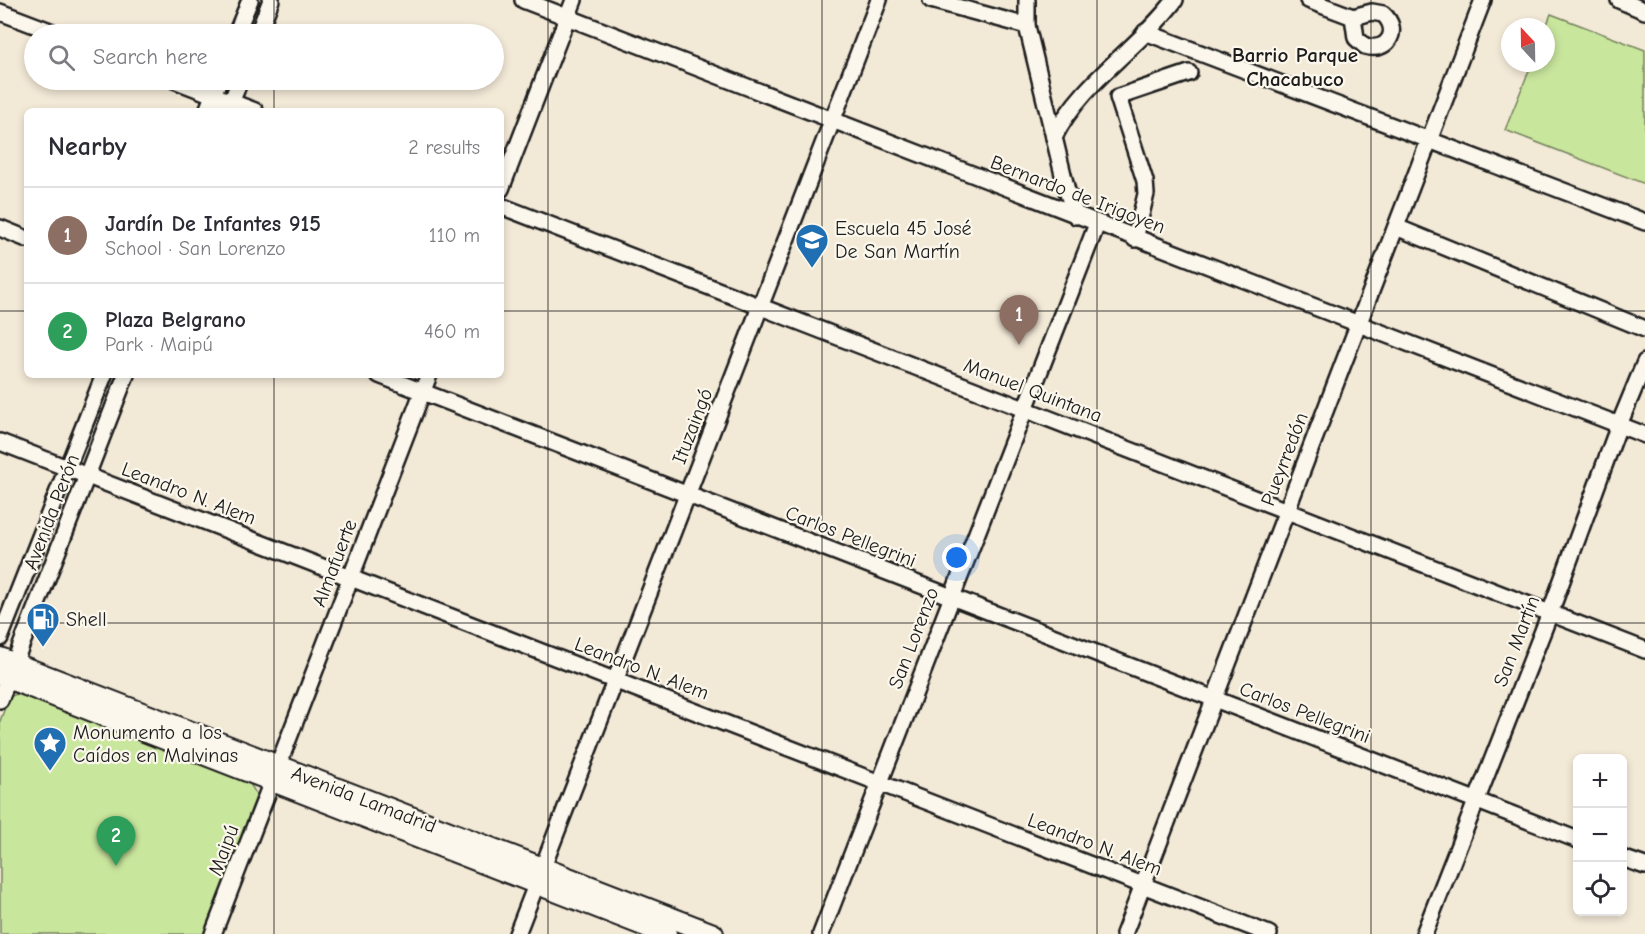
<!DOCTYPE html>
<meta charset="utf-8">
<style>
body{margin:0;font-family:"Comic Neue",sans-serif;background:#f2f2f3;color:#2b2b33}
.controls{position:absolute;right:18px;bottom:18px;display:grid;overflow:hidden;border-radius:9px;box-shadow:0 3px 9px #0003}
.controls button{width:54px;height:54px;display:grid;place-items:center;padding:0;border:0;border-bottom:2px solid #e1e1e2;background:#fff;color:#2b2b33;font:30px sans-serif}
.compass{position:absolute;left:1501px;top:18px;width:54px;height:54px;border-radius:50%;background:#fff;box-shadow:0 3px 9px #0003;rotate:338deg}
.you{position:absolute;left:957px;top:558px;width:21px;height:21px;margin:-15px;border:4px solid #fff;border-radius:50%;background:#1a73e8;box-shadow:0 0 0 9px #1a73e833}
.badge{display:grid;place-items:center;width:39px;height:39px;border-radius:50%;background:#1f6fb2;color:#fff;font-size:20px;font-weight:700}
.pin{position:absolute;translate:-50% -50px;filter:drop-shadow(0 2px 3px #0008)}
.pin::after{content:'';position:absolute;top:32px;width:21px;height:18px;background:inherit;clip-path:polygon(0 0,100% 0,50% 100%)}
.list{margin:0;padding:0;list-style:none}
h2{display:flex;justify-content:space-between;align-items:center;height:78px;margin:0;padding:0 24px;font-size:26px}
h2 small{font-size:20px;font-weight:400;color:#7c7c81}
.list li{display:grid;grid-template-columns:39px 1fr auto;gap:18px;align-items:center;box-sizing:border-box;height:96px;padding:0 24px;border-top:2px solid #e1e1e2}
.list b{display:block;font-size:22px;white-space:nowrap}
.list p{margin:0;font-size:20px;white-space:nowrap;color:#7c7c81}
.list em{font-size:20px;font-style:normal;color:#7c7c81}
.icon{flex:none;width:33px;height:33px;fill:none;stroke:currentColor;stroke-width:2;stroke-linecap:round;stroke-linejoin:round}
.map{position:relative;flex:none;width:1645px;height:934px;overflow:hidden}
.search{position:absolute;background:#fff;box-shadow:0 3px 9px #0003;left:24px;top:24px;width:480px;height:66px;display:flex;align-items:center;gap:15px;box-sizing:border-box;padding:0 21px;border-radius:33px;color:#7c7c81;font-size:22px}
.panel{position:absolute;background:#fff;box-shadow:0 3px 9px #0003;left:24px;top:108px;width:480px;height:270px;border-radius:9px}
.map>svg:first-child{display:block}
.green{fill:#c9e69d;stroke:#72815c;stroke-width:1.5}
.lines{fill:none;stroke-linecap:round;stroke-linejoin:round}
.minor-casing{stroke:#1c1c1c;stroke-width:20}
.major-casing{stroke:#1c1c1c;stroke-width:24}
.minor{stroke:#fbf7ec;stroke-width:15}
.major{stroke:#fbf7ec;stroke-width:20}
.grid{fill:none;stroke:#1c1c1c;stroke-width:1.5;stroke-opacity:0.55}
.labels{text-anchor:middle;stroke-width:4.5;stroke-linejoin:round;paint-order:stroke}
.street-label{font-size:20px;fill:#1c1c1c;stroke:#fbf7ec}
.poi-label{font-size:20px;fill:#1c1c1c;stroke:#fbf7ec;text-anchor:start}
.neighbourhood-label{font-size:21px;font-weight:bold;fill:#1c1c1c;stroke:#fbf7ec}
</style>
<div class="map">
<svg width="1645" height="934" viewBox="0 0 1645 934">
<rect width="100%" height="100%" fill="#f3e9d7"/>
<filter id="ink" filterUnits="userSpaceOnUse"><feTurbulence type="fractalNoise" baseFrequency=".0167" numOctaves="2"/><feDisplacementMap in="SourceGraphic" scale="12" xChannelSelector="R" yChannelSelector="G"/><feConvolveMatrix kernelMatrix="1 2 1 2 8 2 1 2 1" color-interpolation-filters="sRGB"/></filter>
<g filter="url(#ink)">
<g class="green">
<polygon points="1551,14 1645,50 1645,184 1505,130 1532,63 1546,63 1546,27"/>
<polygon points="22,692 249,782 258,797 205,934 0,934 0,721 9,697"/>
</g>
<g class="lines">
<g class="minor-casing">
<g id="minor">
<polyline points="523,0 1645,435"/>
<polyline points="931,0 1027,26"/>
<polyline points="1027,0 1027,26 1067,191 1076,216"/>
<path d="M1308 0 1353 17 1372 12 1383 14C1401 30 1388 53 1365 46L1356 38 1353 17"/>
<polyline points="1619,0 1645,11"/>
<polyline points="0,12 58,34"/>
<polyline points="1145,32 1645,222"/>
<polyline points="236,34 250,0"/>
<polyline points="258,34 271,0"/>
<polyline points="174,80 255,111"/>
<polyline points="207,111 219,80"/>
<polyline points="228,111 240,80"/>
<path d="M1054 137C1081 82 1138 49 1175 0"/>
<polyline points="501,189 574,0"/>
<polyline points="501,206 1645,650"/>
<polyline points="1396,227 1645,329"/>
<polyline points="0,228 27,239"/>
<polyline points="1135,239 1146,194 1145,181 1118,97 1189,73"/>
<polyline points="379,375 1578,840"/>
<polyline points="0,442 1269,934"/>
<polyline points="0,638 104,375"/>
<polyline points="0,700 126,375"/>
<polyline points="1622,858 1645,866"/>
<polyline points="213,934 429,375"/>
<polyline points="517,934 879,0"/>
<polyline points="821,934 1097,224"/>
<polyline points="1124,934 1483,0"/>
<polyline points="1424,934 1550,613 1619,425 1645,362"/>
</g>
</g>
<g class="major-casing">
<g id="major">
<polyline points="0,658 713,934"/>
<polyline points="0,675 666,934"/>
</g>
</g>
<use href="#minor" class="minor"/>
<use href="#major" class="major"/>
</g>
</g>
<path class="grid" d="M274 0V34M548 0V934M822 0V934M1097 0V934M1371 0V934M274 80V111M0 311H27M501 311H1645M274 375V934M0 623H1645"/>
<defs>
<g id="school-pin" transform="scale(1.725)"><path d="M0 17L-7.5 6A9.5 9.5 0 1 1 7.5 6Z" fill="#1f6fb2" stroke="#fbf7ec"/><path d="M0-5L7-2L0 1L-7-2ZM-4 1L0 2.5L4 1V4Q0 6-4 4Z" fill="#fff"/></g>
<g id="fuel-pin" transform="scale(1.725)"><path d="M0 17L-7.5 6A9.5 9.5 0 1 1 7.5 6Z" fill="#1f6fb2" stroke="#fbf7ec"/><path d="M-5.5-6h7V0h2V4h1.3V-2.5L3-4.5l.8-.8L6-3V5H2.5V1h-1V6h-7ZM-4.2-4.7v3.2H.2V-4.7Z" fill="#fff"/></g>
<g id="sight-pin" transform="scale(1.725)"><path d="M0 17L-7.5 6A9.5 9.5 0 1 1 7.5 6Z" fill="#1f6fb2" stroke="#fbf7ec"/><path d="M0-6L1.8-2.2L6-1.7L2.9 1.2L3.7 5.4L0 3.3L-3.7 5.4L-2.9 1.2L-6-1.7L-1.8-2.2Z" fill="#fff"/></g>
</defs>
<g fill-rule="evenodd">
<use href="#school-pin" x="812" y="240"/>
<use href="#fuel-pin" x="43" y="619"/>
<use href="#sight-pin" x="50" y="743"/>
</g>
<g class="labels">
<g class="street-label">
<text transform="translate(1078 194) rotate(21)" y="7">Bernardo de Irigoyen</text>
<text transform="translate(1033 390) rotate(21)" y="7">Manuel Quintana</text>
<text transform="translate(692 426) rotate(-69)" y="7">Ituzaingó</text>
<text transform="translate(1284 459) rotate(-69)" y="7">Pueyrredón</text>
<text transform="translate(189 493) rotate(21)" y="7">Leandro N. Alem</text>
<text transform="translate(51 512) rotate(-69)" y="7">Avenida Perón</text>
<text transform="translate(851 536) rotate(21)" y="7">Carlos Pellegrini</text>
<text transform="translate(334 563) rotate(-69)" y="7">Almafuerte</text>
<text transform="translate(913 638) rotate(-69)" y="7">San Lorenzo</text>
<text transform="translate(1516 641) rotate(-69)" y="7">San Martín</text>
<text transform="translate(642 668) rotate(21)" y="7">Leandro N. Alem</text>
<text transform="translate(1305 712) rotate(21)" y="7">Carlos Pellegrini</text>
<text transform="translate(364 799) rotate(21)" y="7">Avenida Lamadrid</text>
<text transform="translate(1095 844) rotate(21)" y="7">Leandro N. Alem</text>
<text transform="translate(223 850) rotate(-69)" y="7">Maipú</text>
</g>
<g class="poi-label">
<text x="835" y="235">Escuela 45 José<tspan x="835" dy="23">De San Martín</tspan></text>
<text x="66" y="626">Shell</text>
<text x="73" y="739">Monumento a los<tspan x="73" dy="23">Caídos en Malvinas</tspan></text>
</g>
<g class="neighbourhood-label">
<text x="1295" y="62">Barrio Parque<tspan x="1295" dy="24">Chacabuco</tspan></text>
</g>
</g>
</svg>
<div class="controls">
<button>+</button>
<button>−</button>
<button><svg class="icon" aria-label="locate" viewBox="0 0 24 24"><circle cx="12" cy="12" r="6"/><path d="M12 2v4M12 18v4M2 12h4M18 12h4"/></svg></button>
</div>
<svg class="compass" viewBox="-18 -18 36 36"><path d="M0-13l5 13h-10z" fill="#e53935"/><path d="M0 13l5-13h-10z" fill="#7c7c81"/></svg>
<div class="you"></div>
<div class="pin badge" style="left:1019px;top:345px;background:#8d6e63">1</div>
<div class="pin badge" style="left:116px;top:866px;background:#2e9e5b">2</div>
<div class="search"><svg class="icon" aria-label="search" viewBox="0 0 24 24"><circle cx="10" cy="10" r="6"/><path d="M15 15l6 6"/></svg>Search here</div>
<section class="panel">
<h2>Nearby<small>2 results</small></h2>
<ul class="list">
<li><span class="badge" style="background:#8d6e63">1</span><div><b>Jardín De Infantes 915</b><p>School · San Lorenzo</p></div><em>110 m</em></li>
<li><span class="badge" style="background:#2e9e5b">2</span><div><b>Plaza Belgrano</b><p>Park · Maipú</p></div><em>460 m</em></li>
</ul>
</section>
</div>
